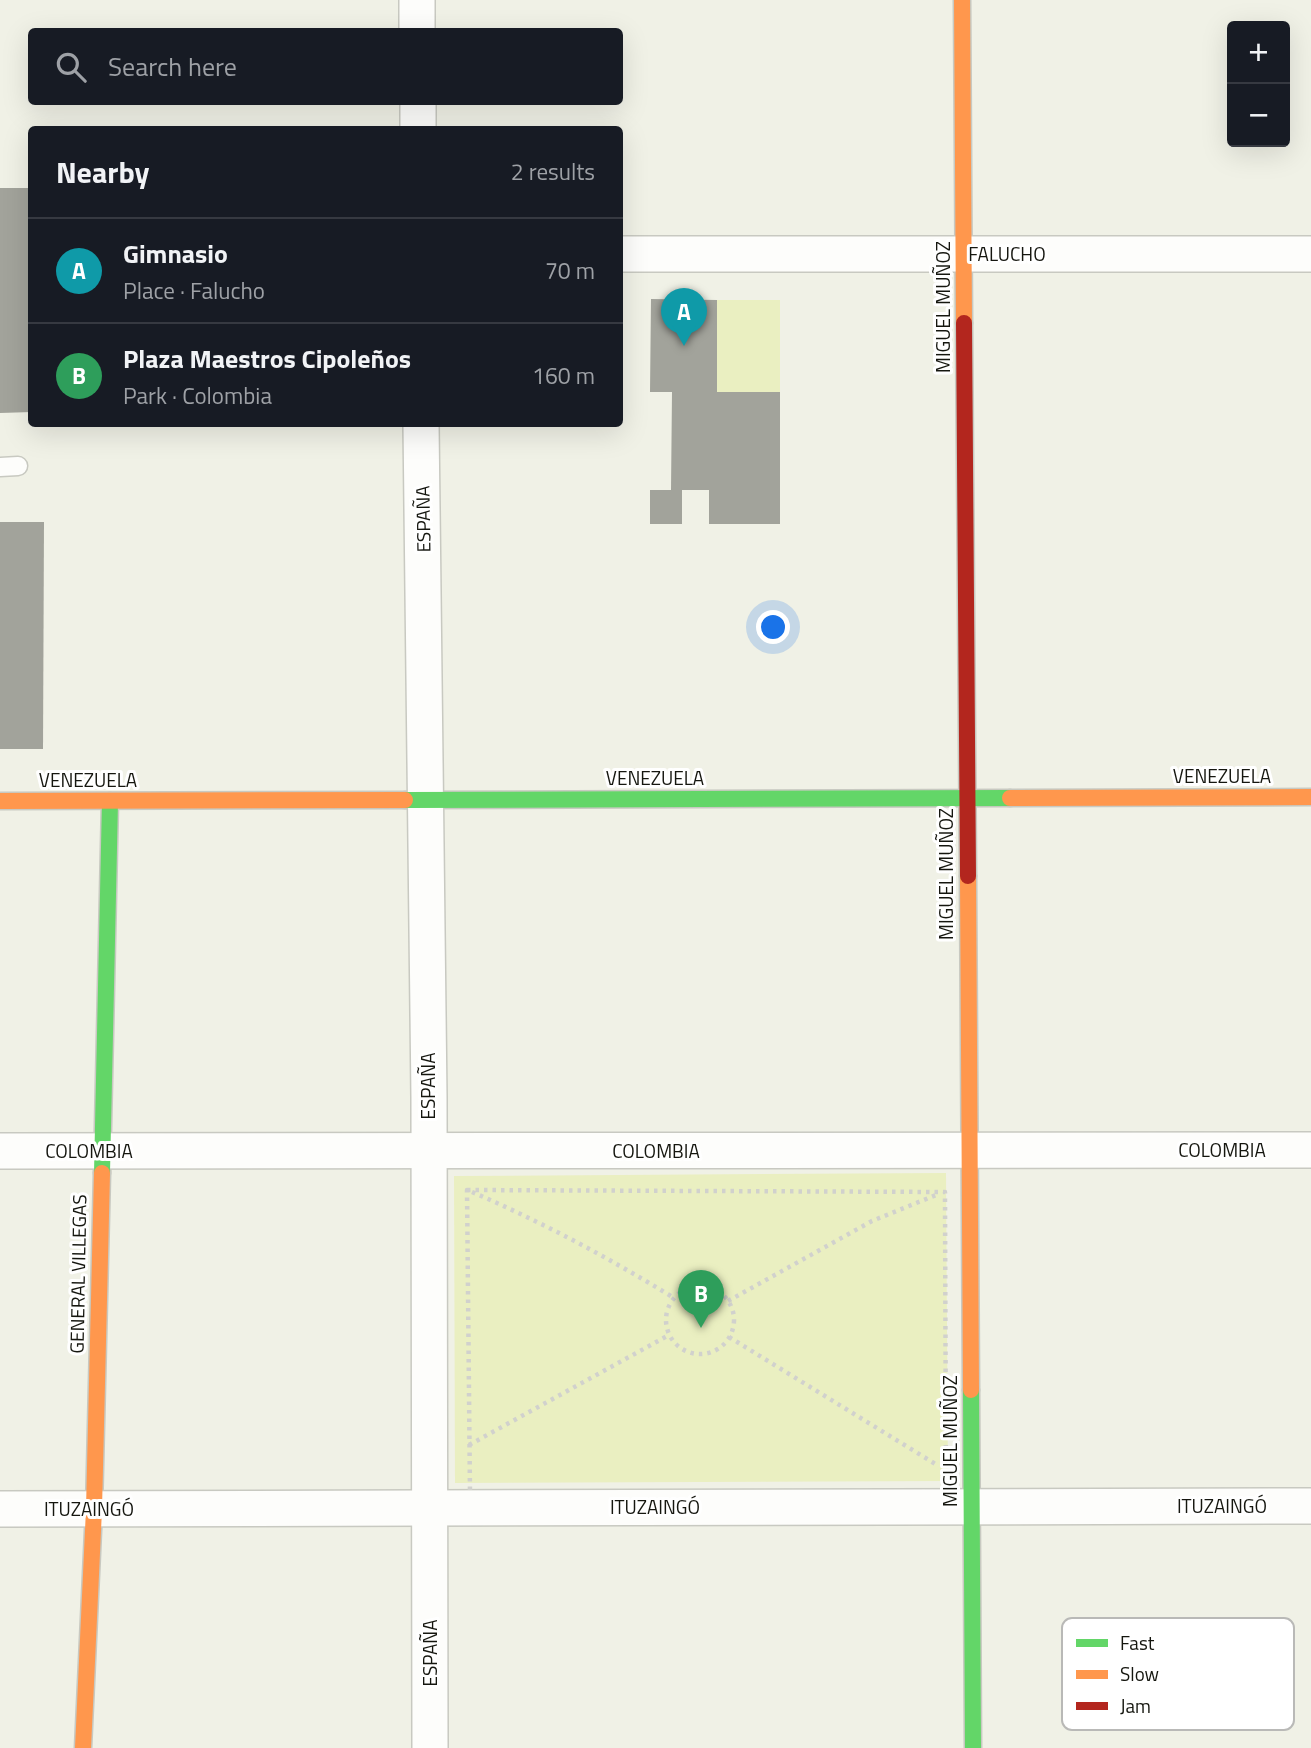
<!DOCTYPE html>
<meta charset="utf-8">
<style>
body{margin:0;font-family:"Titillium Web",sans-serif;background:#20242c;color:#f1f3f6}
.controls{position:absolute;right:21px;top:21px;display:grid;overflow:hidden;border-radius:7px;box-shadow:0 7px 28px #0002}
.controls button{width:63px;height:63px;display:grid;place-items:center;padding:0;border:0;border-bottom:2px solid #363941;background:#171b24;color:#f1f3f6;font:35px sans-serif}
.you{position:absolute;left:774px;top:628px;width:24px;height:24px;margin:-18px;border:5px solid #fff;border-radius:50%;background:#1a73e8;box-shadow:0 0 0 10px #1a73e833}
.badge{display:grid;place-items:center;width:46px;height:46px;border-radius:50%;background:#d93025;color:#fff;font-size:23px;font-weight:700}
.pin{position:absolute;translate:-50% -58px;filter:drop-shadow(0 2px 4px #0008)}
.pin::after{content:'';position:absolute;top:37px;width:24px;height:21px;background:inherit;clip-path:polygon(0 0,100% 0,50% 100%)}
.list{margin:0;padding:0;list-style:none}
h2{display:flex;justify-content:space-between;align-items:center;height:91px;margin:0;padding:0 28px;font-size:30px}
h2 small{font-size:23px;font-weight:400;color:#9ea1a6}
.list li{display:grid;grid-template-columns:46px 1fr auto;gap:21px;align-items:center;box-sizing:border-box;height:105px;padding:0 28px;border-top:2px solid #363941}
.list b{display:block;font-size:26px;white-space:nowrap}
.list p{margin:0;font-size:23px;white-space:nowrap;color:#9ea1a6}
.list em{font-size:23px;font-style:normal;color:#9ea1a6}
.icon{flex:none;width:38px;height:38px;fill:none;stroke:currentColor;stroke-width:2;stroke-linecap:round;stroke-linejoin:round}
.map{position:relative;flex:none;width:1311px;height:1748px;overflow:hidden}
.search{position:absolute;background:#171b24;box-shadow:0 7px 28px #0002;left:28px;top:28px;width:595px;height:77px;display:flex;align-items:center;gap:18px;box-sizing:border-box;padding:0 24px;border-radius:7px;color:#9ea1a6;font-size:26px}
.panel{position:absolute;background:#171b24;box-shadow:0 7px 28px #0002;left:28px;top:126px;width:595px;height:301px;border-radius:7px}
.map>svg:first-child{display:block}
.green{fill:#eaefc1}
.building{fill:#a2a39b}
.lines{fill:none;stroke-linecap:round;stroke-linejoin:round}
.lane-casing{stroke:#c8c9c1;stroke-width:21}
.street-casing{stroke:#c8c9c1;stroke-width:38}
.fast-casing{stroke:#c8c9c1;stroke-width:19}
.slow-casing{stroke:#c8c9c1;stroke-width:19}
.jam-casing{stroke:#c8c9c1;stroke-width:19}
.path{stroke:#d1d1cd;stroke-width:4.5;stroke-dasharray:3.5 5;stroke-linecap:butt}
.lane{stroke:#fdfdfb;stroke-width:18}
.street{stroke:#fdfdfb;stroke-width:35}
.fast{stroke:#63d668;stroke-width:16}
.slow{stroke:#ff974d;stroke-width:16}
.jam{stroke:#b3261e;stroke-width:16}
.labels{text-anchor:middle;stroke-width:6;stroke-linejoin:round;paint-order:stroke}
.street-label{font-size:19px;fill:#15160f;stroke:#fff}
.key{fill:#fff;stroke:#b9b9b7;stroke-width:2}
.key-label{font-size:19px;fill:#15160f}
</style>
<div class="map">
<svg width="1311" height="1748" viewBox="0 0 1311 1748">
<rect width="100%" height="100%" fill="#f0f1e6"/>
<g class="green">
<rect x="717" y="300" width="63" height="92"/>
<polygon points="946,1173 948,1481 455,1483 454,1176"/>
</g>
<g class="building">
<polygon points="0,188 32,188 32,412 0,413"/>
<polygon points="651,299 717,300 717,392 780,392 780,524 709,524 709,490 682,490 682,524 650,524 650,490 671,490 672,392 650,392"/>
<polygon points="0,522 44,522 43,749 0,749"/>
</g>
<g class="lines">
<g class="lane-casing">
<polyline id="lane" points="0,467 18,466"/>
</g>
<g class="street-casing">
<g id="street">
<polyline points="417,0 417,32"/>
<polyline points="418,102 418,130"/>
<polyline points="620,254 1311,254"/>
<polyline points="421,424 429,1097 430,1748"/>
<polyline points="0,1151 1311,1150"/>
<polyline points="0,1509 1311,1506"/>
</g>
</g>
<g class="fast-casing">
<g id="fast">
<polyline points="405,800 1010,798"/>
<polyline points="102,1173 110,801"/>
<polyline points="971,1390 973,1748"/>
</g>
</g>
<g class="slow-casing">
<g id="slow">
<polyline points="962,0 964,323"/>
<polyline points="1010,798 1311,797"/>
<polyline points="0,801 405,800"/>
<polyline points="968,876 971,1390"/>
<polyline points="83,1748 94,1509 102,1173"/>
</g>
</g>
<g class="jam-casing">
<polyline id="jam" points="964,323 968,876"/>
</g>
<g class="path">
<polygon points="467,1190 945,1192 946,1492 470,1494"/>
<path d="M472 1192C542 1222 609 1258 674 1298"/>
<circle cx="700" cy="1320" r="34"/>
<polyline points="728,1301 872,1221 936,1195"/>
<polyline points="729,1337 937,1465"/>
<polyline points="469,1445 669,1335"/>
</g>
<use href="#lane" class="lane"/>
<use href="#street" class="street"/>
<use href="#fast" class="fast"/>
<use href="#slow" class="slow"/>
<use href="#jam" class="jam"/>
</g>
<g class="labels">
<g class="street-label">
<text x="1007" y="261">FALUCHO</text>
<text transform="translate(943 307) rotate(-90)" y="7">MIGUEL MUÑOZ</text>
<text transform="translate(423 519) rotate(-91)" y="7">ESPAÑA</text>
<text x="1222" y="783">VENEZUELA</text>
<text x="655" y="785">VENEZUELA</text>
<text x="88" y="787">VENEZUELA</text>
<text transform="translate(946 874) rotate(-90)" y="7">MIGUEL MUÑOZ</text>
<text transform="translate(428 1086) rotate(-90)" y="7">ESPAÑA</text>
<text x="1222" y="1157">COLOMBIA</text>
<text x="89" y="1158">COLOMBIA</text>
<text x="656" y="1158">COLOMBIA</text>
<text transform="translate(78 1274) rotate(-89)" y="7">GENERAL VILLEGAS</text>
<text transform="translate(950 1441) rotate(-90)" y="7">MIGUEL MUÑOZ</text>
<text x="1222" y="1513">ITUZAINGÓ</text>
<text x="655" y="1514">ITUZAINGÓ</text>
<text x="89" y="1516">ITUZAINGÓ</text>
<text transform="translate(430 1653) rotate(-90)" y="7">ESPAÑA</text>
</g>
</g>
<rect x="1062" y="1618" width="232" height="112" rx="10" class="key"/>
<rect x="1076" y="1639" width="32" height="8" fill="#63d668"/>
<rect x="1076" y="1670" width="32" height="9" fill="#ff974d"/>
<rect x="1076" y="1702" width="32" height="8" fill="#b3261e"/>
<g class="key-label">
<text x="1120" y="1650">Fast</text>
<text x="1120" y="1681">Slow</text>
<text x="1120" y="1713">Jam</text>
</g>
</svg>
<div class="controls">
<button>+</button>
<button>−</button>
</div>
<div class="you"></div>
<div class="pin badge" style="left:684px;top:346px;background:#0f9aa8">A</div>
<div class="pin badge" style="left:701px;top:1328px;background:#2e9e5b">B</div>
<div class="search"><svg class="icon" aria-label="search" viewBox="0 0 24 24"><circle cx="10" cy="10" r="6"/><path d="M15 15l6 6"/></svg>Search here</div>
<section class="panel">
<h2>Nearby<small>2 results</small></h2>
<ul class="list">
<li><span class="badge" style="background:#0f9aa8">A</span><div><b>Gimnasio</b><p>Place · Falucho</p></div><em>70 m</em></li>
<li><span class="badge" style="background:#2e9e5b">B</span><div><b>Plaza Maestros Cipoleños</b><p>Park · Colombia</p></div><em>160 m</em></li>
</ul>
</section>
</div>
